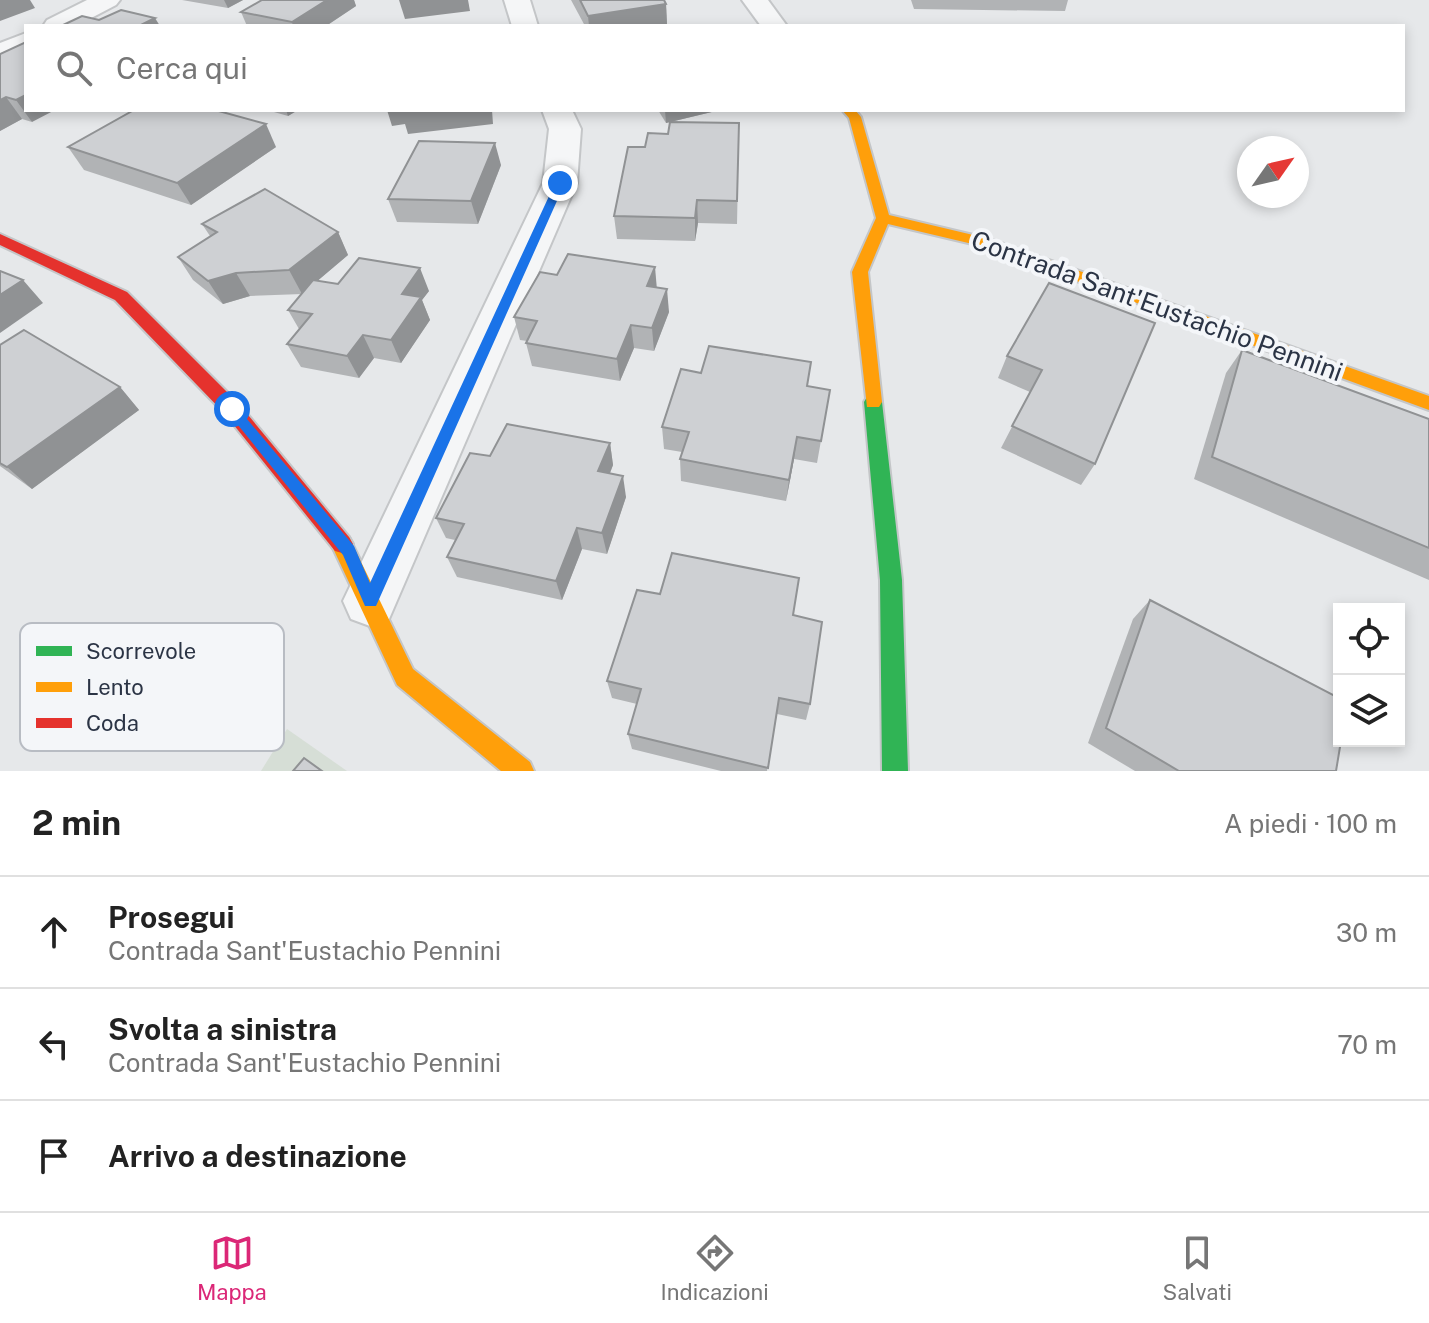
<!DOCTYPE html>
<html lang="it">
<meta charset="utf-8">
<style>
body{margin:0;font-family:"Public Sans",sans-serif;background:#f2f2f2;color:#222}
.controls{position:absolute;right:24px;bottom:24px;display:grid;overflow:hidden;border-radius:0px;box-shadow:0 4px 12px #0003}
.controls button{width:72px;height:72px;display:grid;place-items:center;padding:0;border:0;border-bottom:2px solid #e0e0e0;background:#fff;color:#222;font:40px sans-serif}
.compass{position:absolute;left:1237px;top:136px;width:72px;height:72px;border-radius:50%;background:#fff;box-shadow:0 4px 12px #0003;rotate:56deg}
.stop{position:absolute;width:24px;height:24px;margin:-18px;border:6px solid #1a73e8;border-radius:50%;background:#fff}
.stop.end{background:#1a73e8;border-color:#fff;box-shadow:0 2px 8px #0008}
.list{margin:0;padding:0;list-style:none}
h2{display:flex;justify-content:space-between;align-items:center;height:104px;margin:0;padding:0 32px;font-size:34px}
h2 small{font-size:26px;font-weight:400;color:#767676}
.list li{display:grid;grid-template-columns:52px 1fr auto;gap:24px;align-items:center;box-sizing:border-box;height:112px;padding:0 32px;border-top:2px solid #e0e0e0}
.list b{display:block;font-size:30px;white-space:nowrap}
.list p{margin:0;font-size:26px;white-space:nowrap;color:#767676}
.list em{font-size:26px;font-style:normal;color:#767676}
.icon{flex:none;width:44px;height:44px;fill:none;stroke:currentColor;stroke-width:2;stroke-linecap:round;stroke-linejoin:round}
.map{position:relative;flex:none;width:1429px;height:771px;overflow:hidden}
.search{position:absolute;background:#fff;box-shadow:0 4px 12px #0003;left:24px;right:24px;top:24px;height:88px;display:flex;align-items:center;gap:20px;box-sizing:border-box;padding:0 28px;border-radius:0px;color:#767676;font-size:30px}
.sheet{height:440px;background:#fff}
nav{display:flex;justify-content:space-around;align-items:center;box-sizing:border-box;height:112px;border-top:2px solid #e0e0e0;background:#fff;font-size:22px;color:#767676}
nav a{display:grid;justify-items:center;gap:4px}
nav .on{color:#db2777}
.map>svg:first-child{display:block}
.green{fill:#d6ded6}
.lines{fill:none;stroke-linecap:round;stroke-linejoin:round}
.street-casing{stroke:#c4c6c8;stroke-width:4}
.fast-casing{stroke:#c4c6c8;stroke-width:4}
.slow-casing{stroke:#c4c6c8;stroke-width:4}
.jam-casing{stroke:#c4c6c8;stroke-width:4}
.street{fill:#f5f6f7;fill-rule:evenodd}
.fast{fill:#30b455;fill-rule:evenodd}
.slow{fill:#ff9f0a;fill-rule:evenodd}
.jam{fill:#e5322d;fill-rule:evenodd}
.wall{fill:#b1b3b5}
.shaded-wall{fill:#909294}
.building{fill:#ced0d3;stroke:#909294;stroke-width:2}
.route{fill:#1a73e8}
.labels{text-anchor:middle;stroke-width:8;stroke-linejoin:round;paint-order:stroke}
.street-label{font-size:26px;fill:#2b3445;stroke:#f4f6f9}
.key{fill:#f4f6f9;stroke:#b8bcc3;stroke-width:2}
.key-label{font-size:22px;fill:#2b3445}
</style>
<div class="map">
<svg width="1429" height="771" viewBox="0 0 1429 771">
<rect width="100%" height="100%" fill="#e6e8ea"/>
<polygon class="green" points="287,729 347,771 261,771"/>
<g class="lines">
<g class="street-casing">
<g id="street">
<polygon points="87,0 120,0 116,5 76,26 43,26 47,20"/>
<polygon points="504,0 530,0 538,26 512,26"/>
<polygon points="742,0 768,0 787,26 761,26"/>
<polygon points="26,33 26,52 0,62 0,43"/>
<polygon points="542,110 572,110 581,129 577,183 389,619 370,626 351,619 343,601 543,183 549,129"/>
</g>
</g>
<g class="fast-casing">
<polygon id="fast" points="873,395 879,397 882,402 902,580 908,771 882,771 880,580 864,402 867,397"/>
</g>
<g class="slow-casing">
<g id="slow">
<polygon points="842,110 855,110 861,117 889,215 990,239 1429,396 1429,410 981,246 888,224 868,272 882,402 879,407 867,407 852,272 876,218 849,118"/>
<polygon points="342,535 349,537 413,669 530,762 534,771 501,771 397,685 331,544 335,537"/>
</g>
</g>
<g class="jam-casing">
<polygon id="jam" points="0,234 127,292 239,404 349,537 353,544 349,551 342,553 335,551 225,414 115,300 0,245"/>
</g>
<use href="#street" class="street"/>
<use href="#fast" class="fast"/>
<use href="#slow" class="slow"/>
<use href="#jam" class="jam"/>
</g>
<g class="wall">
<polygon points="182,0 243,0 228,8"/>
<polygon points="262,0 354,0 356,6 326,26 247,26 241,12"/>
<polygon points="571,0 664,0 666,4 667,24 656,26 585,26"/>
<polygon points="911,0 1068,0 1065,11 914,9"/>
<polygon points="0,54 32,122 22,119 0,131"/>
<polygon points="267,110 298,110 288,116"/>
<polygon points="658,110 720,110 666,123"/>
<polygon points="739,123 737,224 698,223 695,241 617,239 614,216 645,147 668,134"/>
<polygon points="68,147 276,147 191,205 84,170"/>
<polygon points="501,165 478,224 397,222 388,199"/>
<polygon points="202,224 338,232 348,255 317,281 338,284 429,291 422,300 430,320 401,363 374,358 359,378 301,367 287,344 299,329 288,310 302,294 250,296 223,304 193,280 178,257 210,236"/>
<polygon points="1049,283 1095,464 1081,485 1001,448 1030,392 998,378 1007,356"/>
<polygon points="656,287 669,312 654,351 634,348 620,381 532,366 526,343 527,341 520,340 514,317"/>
<polygon points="0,345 120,387 139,410 32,489 0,466"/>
<polygon points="1242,350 1429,419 1429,580 1194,479 1226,373"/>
<polygon points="701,373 808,386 830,390 817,463 794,459 786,501 681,481 680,459 682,452 664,449 662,427"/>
<polygon points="610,443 613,465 610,473 626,497 607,554 582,549 562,600 457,577 447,557 455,540 446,538 436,518 490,456"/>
<polygon points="660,594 793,615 810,704 806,720 777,714 767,771 721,771 632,749 628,734 637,704 612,698 607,681"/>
<polygon points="1150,600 1336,771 1135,771 1088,743 1133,619"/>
</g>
<g class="shaded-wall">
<polygon points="0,0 30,0 35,8 0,21"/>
<polygon points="224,0 243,0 228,8"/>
<polygon points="327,0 354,0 356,6 326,26 293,26 292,22"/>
<polygon points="399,0 468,0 470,11 405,19"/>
<polygon points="666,4 667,24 656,26 589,26 588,16"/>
<polygon points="155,18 160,26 139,26"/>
<polygon points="26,95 26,110 55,110 32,122 16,100"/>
<polygon points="6,97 22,119 0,131 0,100"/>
<polygon points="286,110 298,110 288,116"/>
<polygon points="387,110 492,110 493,124 408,134 405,124 392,126"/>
<polygon points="665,110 720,110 666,123"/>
<polygon points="266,124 276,147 191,205 177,183"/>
<polygon points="495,143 501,165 478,224 471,201"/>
<polygon points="697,200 698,223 695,241 695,218"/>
<polygon points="338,232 348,255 302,294 289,270"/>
<polygon points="655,267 657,290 647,286"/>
<polygon points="420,268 429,291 422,300 430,320 401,363 391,340 402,294"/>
<polygon points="236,273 250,296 223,304 208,281"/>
<polygon points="23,280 43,303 0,333 0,295"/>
<polygon points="667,289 669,312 654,351 652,328"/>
<polygon points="631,325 634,348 620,381 617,359"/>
<polygon points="363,335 374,358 359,378 347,356"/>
<polygon points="120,387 139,410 32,489 7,467"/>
<polygon points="797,437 794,459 786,501 789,480"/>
<polygon points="610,443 613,465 602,493 598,471"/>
<polygon points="623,476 626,497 607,554 602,533"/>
<polygon points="577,528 582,549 562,600 556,581"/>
</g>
<g class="building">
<polygon points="262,0 327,0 292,22 241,12"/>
<polygon points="580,0 664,0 666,4 588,16"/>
<polygon points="121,10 155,18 139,26 61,26 82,16 99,20"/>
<polygon points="26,42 26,95 16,100 6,97 0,100 0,54"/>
<polygon points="134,110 215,110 266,124 177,183 68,147"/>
<polygon points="670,122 739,123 737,201 697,200 695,218 614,216 628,147 645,147 648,133 668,134"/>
<polygon points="419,141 495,143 471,201 388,199"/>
<polygon points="265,189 338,232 289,270 236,273 208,281 178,257 217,232 202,224"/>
<polygon points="568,254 655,267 647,286 667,289 652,328 631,325 617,359 526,343 537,321 514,317 540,272 557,275"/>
<polygon points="359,258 420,268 402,294 421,297 391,340 363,335 347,356 287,344 312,314 288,310 313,280 338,284"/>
<polygon points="0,271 23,280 0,295"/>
<polygon points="1049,283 1155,323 1095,464 1012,426 1042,370 1007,356"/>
<polygon points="24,330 120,387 7,467 0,463 0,345"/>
<polygon points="709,346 811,362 807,386 830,390 821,441 797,437 789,480 680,459 689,432 662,427 681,369 701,373"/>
<polygon points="1242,350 1429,419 1429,548 1212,457"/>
<polygon points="507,424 610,443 598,471 623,476 602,533 577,528 556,581 447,557 464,524 436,518 470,453 490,456"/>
<polygon points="672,553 799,578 793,615 822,622 810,704 779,698 768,768 628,734 641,689 607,681 637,590 660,594"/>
<polygon points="1150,600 1339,698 1339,741 1341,741 1336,771 1179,771 1106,728"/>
<polygon points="304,758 322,771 293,771"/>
</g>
<polygon class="route" points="556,181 565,183 376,606 365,606 343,555 225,409 227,406 236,406 354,546 370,583"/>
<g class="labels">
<g class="street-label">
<text transform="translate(1157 306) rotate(20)" y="9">Contrada Sant'Eustachio Pennini</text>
</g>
</g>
<rect x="20" y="623" width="264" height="128" rx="12" class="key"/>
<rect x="36" y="646" width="36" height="10" fill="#30b455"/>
<rect x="36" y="682" width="36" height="10" fill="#ff9f0a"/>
<rect x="36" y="718" width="36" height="10" fill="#e5322d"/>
<g class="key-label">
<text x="86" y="659">Scorrevole</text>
<text x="86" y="695">Lento</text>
<text x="86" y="731">Coda</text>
</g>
</svg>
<div class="controls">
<button><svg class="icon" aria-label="locate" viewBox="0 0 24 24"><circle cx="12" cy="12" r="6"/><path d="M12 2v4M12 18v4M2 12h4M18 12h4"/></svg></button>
<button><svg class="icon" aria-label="layers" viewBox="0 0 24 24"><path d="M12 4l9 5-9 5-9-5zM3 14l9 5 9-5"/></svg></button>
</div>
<svg class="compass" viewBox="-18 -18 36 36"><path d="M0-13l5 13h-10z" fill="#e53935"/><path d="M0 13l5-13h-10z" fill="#767676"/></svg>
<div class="stop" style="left:232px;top:409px"></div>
<div class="stop end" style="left:560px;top:183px"></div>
<div class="search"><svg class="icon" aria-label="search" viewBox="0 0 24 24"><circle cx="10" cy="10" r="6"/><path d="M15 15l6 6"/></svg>Cerca qui</div>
</div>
<section class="sheet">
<h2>2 min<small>A piedi · 100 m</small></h2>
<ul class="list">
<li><svg class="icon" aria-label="ahead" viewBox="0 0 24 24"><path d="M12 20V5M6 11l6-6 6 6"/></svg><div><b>Prosegui</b><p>Contrada Sant'Eustachio Pennini</p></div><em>30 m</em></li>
<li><svg class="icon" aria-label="left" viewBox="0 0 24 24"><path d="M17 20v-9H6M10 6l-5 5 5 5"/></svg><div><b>Svolta a sinistra</b><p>Contrada Sant'Eustachio Pennini</p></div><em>70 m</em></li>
<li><svg class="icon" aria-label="arrive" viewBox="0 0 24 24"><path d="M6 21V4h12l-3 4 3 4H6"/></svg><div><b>Arrivo a destinazione</b></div></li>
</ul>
</section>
<nav>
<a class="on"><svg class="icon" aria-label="map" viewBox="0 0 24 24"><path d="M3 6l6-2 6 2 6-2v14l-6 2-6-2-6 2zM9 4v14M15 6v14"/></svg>Mappa</a>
<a><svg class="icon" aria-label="directions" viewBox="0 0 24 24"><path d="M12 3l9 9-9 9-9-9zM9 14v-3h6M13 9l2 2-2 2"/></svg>Indicazioni</a>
<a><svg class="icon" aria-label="saved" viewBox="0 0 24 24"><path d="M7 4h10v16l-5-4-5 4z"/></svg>Salvati</a>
</nav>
